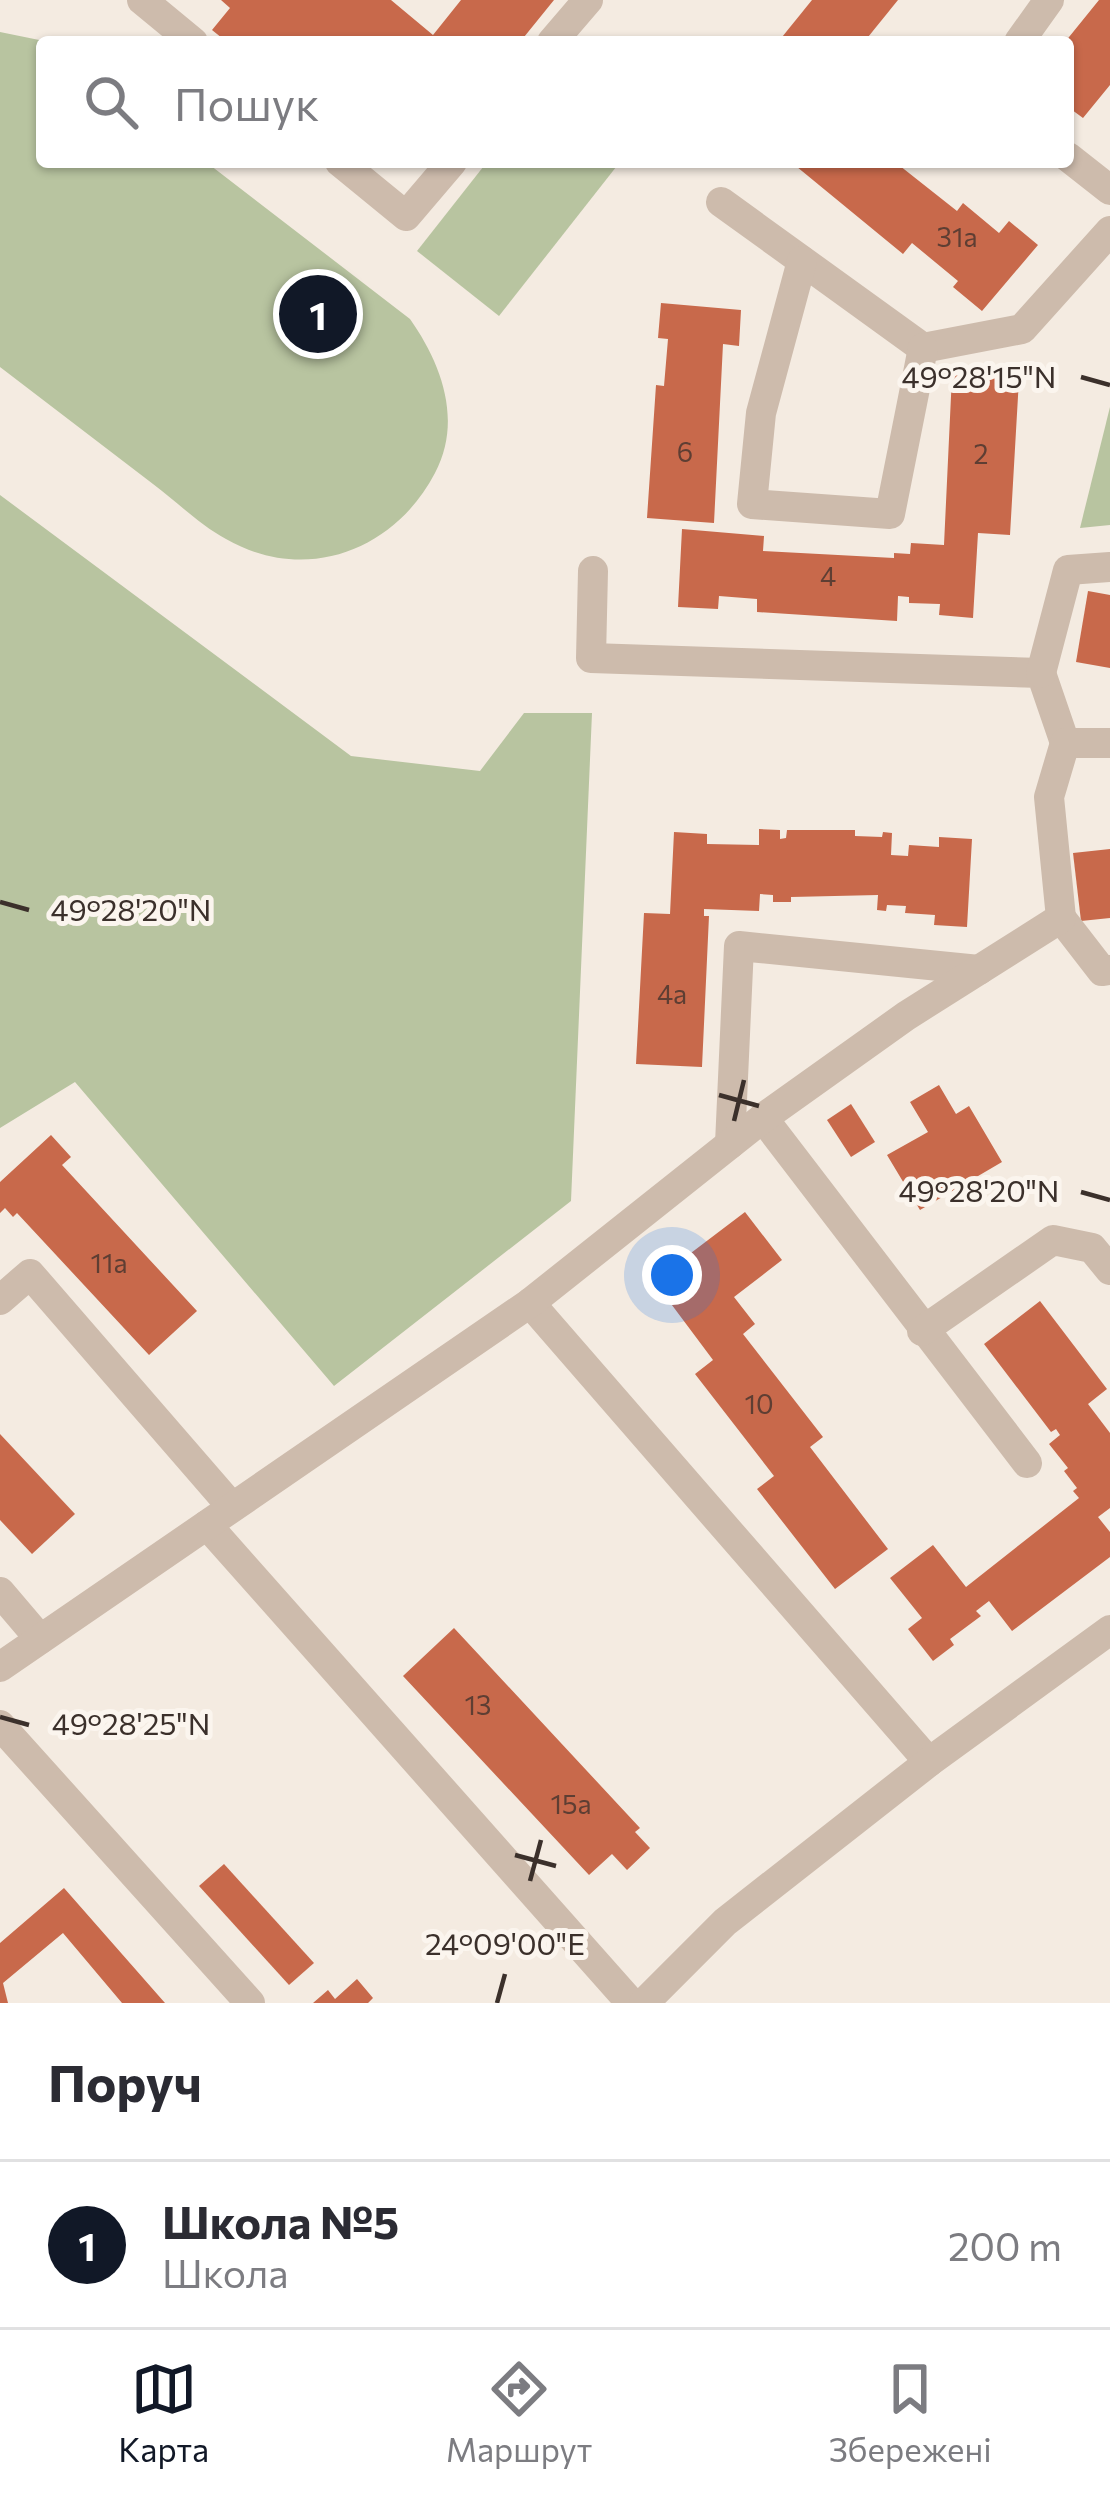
<!DOCTYPE html>
<html lang="uk">
<meta charset="utf-8">
<style>
body{margin:0;font-family:Commissioner,sans-serif;background:#f2f2f3;color:#2b2b33}
.you{position:absolute;left:672px;top:1275px;width:42px;height:42px;margin:-30px;border:9px solid #fff;border-radius:50%;background:#1a73e8;box-shadow:0 0 0 18px #1a73e833}
.badge{display:grid;place-items:center;width:78px;height:78px;border-radius:50%;background:#111827;color:#fff;font-size:39px;font-weight:700}
.pin{position:absolute;translate:-50% -50%;border:6px solid #fff;box-shadow:0 3px 12px #0006}
.list{margin:0;padding:0;list-style:none}
h2{display:flex;justify-content:space-between;align-items:center;height:156px;margin:0;padding:0 48px;font-size:51px}
h2 small{font-size:39px;font-weight:400;color:#7c7c81}
.list li{display:grid;grid-template-columns:78px 1fr auto;gap:36px;align-items:center;box-sizing:border-box;height:168px;padding:0 48px;border-top:3px solid #e1e1e2}
.list b{display:block;font-size:45px;white-space:nowrap}
.list p{margin:0;font-size:39px;white-space:nowrap;color:#7c7c81}
.list em{font-size:39px;font-style:normal;color:#7c7c81}
.icon{flex:none;width:66px;height:66px;fill:none;stroke:currentColor;stroke-width:2;stroke-linecap:round;stroke-linejoin:round}
.map{position:relative;flex:none;width:1110px;height:2003px;overflow:hidden}
.search{position:absolute;background:#fff;box-shadow:0 3px 9px #0004;left:36px;right:36px;top:36px;height:132px;display:flex;align-items:center;gap:30px;box-sizing:border-box;padding:0 42px;border-radius:12px;color:#7c7c81;font-size:45px}
.sheet{height:324px;background:#fff}
nav{display:flex;justify-content:space-around;align-items:center;box-sizing:border-box;height:168px;border-top:3px solid #e1e1e2;background:#fff;font-size:33px;color:#7c7c81}
nav a{display:grid;justify-items:center;gap:6px}
nav .on{color:#111827}
.map>svg:first-child{display:block}
.green{fill:#b8c4a0}
.building{fill:#c8694b}
.lines{fill:none;stroke-linecap:round;stroke-linejoin:round}
.minor{stroke:#cdbbac;stroke-width:30}
.ticks{fill:none;stroke:#3b302b;stroke-width:4.5}
.labels{text-anchor:middle;stroke-width:10;stroke-linejoin:round;paint-order:stroke}
.number-label{font-size:27px;fill:#5e3e33}
.ticks-label{font-size:30px;text-anchor:middle;fill:#3b302b;stroke:#fbf5ee;stroke-width:10;stroke-linejoin:round;paint-order:stroke}
</style>
<div class="map">
<svg width="1110" height="2003" viewBox="0 0 1110 2003">
<rect width="100%" height="100%" fill="#f4ebe1"/>
<g class="green">
<path d="M0 32 49 42H42V162H206L410 319C441 363 463 420 435 473 395 550 306 585 226 539 200 525 177 502 153 484 102 445 51 406 0 367Z"/>
<polygon points="487,162 620,162 499,316 417,251"/>
<polygon points="1110,407 1110,525 1080,528"/>
<polygon points="0,495 351,756 480,771 524,713 592,713 571,1201 334,1386 75,1082 0,1128"/>
</g>
<g class="building">
<polygon points="221,0 391,0 433,35 461,0 554,0 520,42 227,42 212,30 230,8"/>
<polygon points="812,0 898,0 864,42 778,42"/>
<polygon points="1099,0 1110,0 1110,85 1083,118 1068,107 1068,42 1065,42"/>
<polygon points="791,162 895,162 957,211 963,203 999,233 1009,221 1038,245 982,311 953,287 958,281 912,243 903,254"/>
<polygon points="661,303 741,310 739,346 723,344 714,523 647,518 656,385 664,386 668,339 658,338"/>
<polygon points="952,375 1019,379 1010,535 978,533 973,618 939,615 940,604 909,603 909,597 898,596 897,621 757,612 757,599 719,596 718,609 678,607 682,529 764,536 763,551 894,558 894,553 910,554 911,543 944,545"/>
<polygon points="1088,591 1110,595 1110,668 1076,662"/>
<polygon points="759,829 780,830 780,839 786,838 787,830 855,830 855,836 882,837 883,832 892,833 891,855 908,856 909,845 939,847 939,837 972,839 967,927 934,925 935,915 905,913 906,906 887,905 886,911 877,910 878,895 791,897 791,902 773,902 773,895 760,894 759,911 704,909 704,916 709,916 702,1067 636,1064 644,913 670,914 674,832 707,834 707,844 759,845"/>
<polygon points="1110,849 1110,918 1081,921 1073,853"/>
<polygon points="939,1085 956,1114 969,1106 1002,1162 920,1210 887,1155 928,1132 910,1102"/>
<polygon points="851,1104 875,1142 851,1157 827,1120"/>
<polygon points="51,1135 71,1157 62,1165 197,1311 149,1355 17,1213 13,1217 5,1208 0,1213 0,1182"/>
<polygon points="745,1212 782,1260 734,1297 755,1324 743,1334 823,1437 810,1447 888,1549 835,1589 757,1489 774,1476 695,1374 713,1360 654,1281"/>
<polygon points="1040,1301 1107,1389 1088,1404 1110,1433 1110,1508 1098,1517 1110,1532 1110,1557 1012,1631 989,1601 976,1611 981,1616 950,1639 954,1645 933,1661 908,1629 922,1618 890,1578 933,1545 966,1587 1079,1498 1073,1491 1077,1488 1064,1471 1068,1468 1049,1444 1060,1435 1056,1429 1051,1432 984,1344"/>
<polygon points="0,1434 75,1514 32,1554 0,1520"/>
<polygon points="454,1628 640,1828 635,1832 650,1848 627,1870 612,1854 589,1875 403,1676"/>
<polygon points="224,1864 314,1963 289,1985 199,1886"/>
<polygon points="64,1888 165,2003 122,2003 63,1933 3,1983 8,2003 0,2003 0,1943"/>
<polygon points="357,1979 373,1998 368,2003 313,2003 328,1990 335,1999"/>
</g>
<g class="lines">
<g class="minor">
<polyline points="142,0 193,42"/>
<polyline points="552,42 588,0"/>
<polyline points="1019,42 1049,0"/>
<polyline points="1068,157 1110,190"/>
<polyline points="340,162 406,216 452,162"/>
<polyline points="721,202 923,348 1022,329 1110,231"/>
<polyline points="802,261 761,413 752,504 890,514 923,348"/>
<polyline points="593,571 591,658 1041,673 1065,743"/>
<polyline points="1041,673 1068,570 1110,567"/>
<polyline points="1061,918 1102,971 1110,970"/>
<polyline points="763,1118 1027,1463"/>
<polyline points="730,1144 739,946 979,970"/>
<polyline points="0,1300 30,1274 232,1507"/>
<polyline points="530,1303 929,1762"/>
<polyline points="922,1331 1053,1240 1092,1248 1110,1270"/>
<polyline points="207,1525 631,2003"/>
<polyline points="0,1592 40,1639"/>
<polyline points="0,1667 530,1303 763,1118 906,1016 1061,918 1049,797 1065,743 1110,743"/>
<polyline points="0,1725 250,2003"/>
<polyline points="644,2003 725,1922 929,1762 1110,1630"/>
</g>
</g>
<path class="ticks" d="M1081 377 1110 385M0 902 29 910M719 1095 759 1106M734 1121 744 1080M1081 1192 1110 1200M0 1717 29 1725M515 1855 556 1866M530 1881 541 1840M497 2003 505 1974"/>
<g class="labels">
<g class="number-label">
<text x="957" y="247">31а</text>
<text x="685" y="462">6</text>
<text x="981" y="464">2</text>
<text x="828" y="586">4</text>
<text x="672" y="1004">4а</text>
<text x="109" y="1273">11а</text>
<text x="759" y="1414">10</text>
<text x="478" y="1715">13</text>
<text x="571" y="1814">15а</text>
</g>
</g>
<g class="ticks-label">
<text x="979" y="388">49°28'15"N</text>
<text x="131" y="921">49°28'20"N</text>
<text x="979" y="1202">49°28'20"N</text>
<text x="131" y="1735">49°28'25"N</text>
<text x="505" y="1955">24°09'00"E</text>
</g>
</svg>
<div class="you"></div>
<div class="pin badge" style="left:318px;top:314px">1</div>
<div class="search"><svg class="icon" aria-label="search" viewBox="0 0 24 24"><circle cx="10" cy="10" r="6"/><path d="M15 15l6 6"/></svg>Пошук</div>
</div>
<section class="sheet">
<h2>Поруч<small></small></h2>
<ul class="list">
<li><span class="badge">1</span><div><b>Школа №5</b><p>Школа</p></div><em>200 m</em></li>
</ul>
</section>
<nav>
<a class="on"><svg class="icon" aria-label="map" viewBox="0 0 24 24"><path d="M3 6l6-2 6 2 6-2v14l-6 2-6-2-6 2zM9 4v14M15 6v14"/></svg>Карта</a>
<a><svg class="icon" aria-label="directions" viewBox="0 0 24 24"><path d="M12 3l9 9-9 9-9-9zM9 14v-3h6M13 9l2 2-2 2"/></svg>Маршрут</a>
<a><svg class="icon" aria-label="saved" viewBox="0 0 24 24"><path d="M7 4h10v16l-5-4-5 4z"/></svg>Збережені</a>
</nav>
